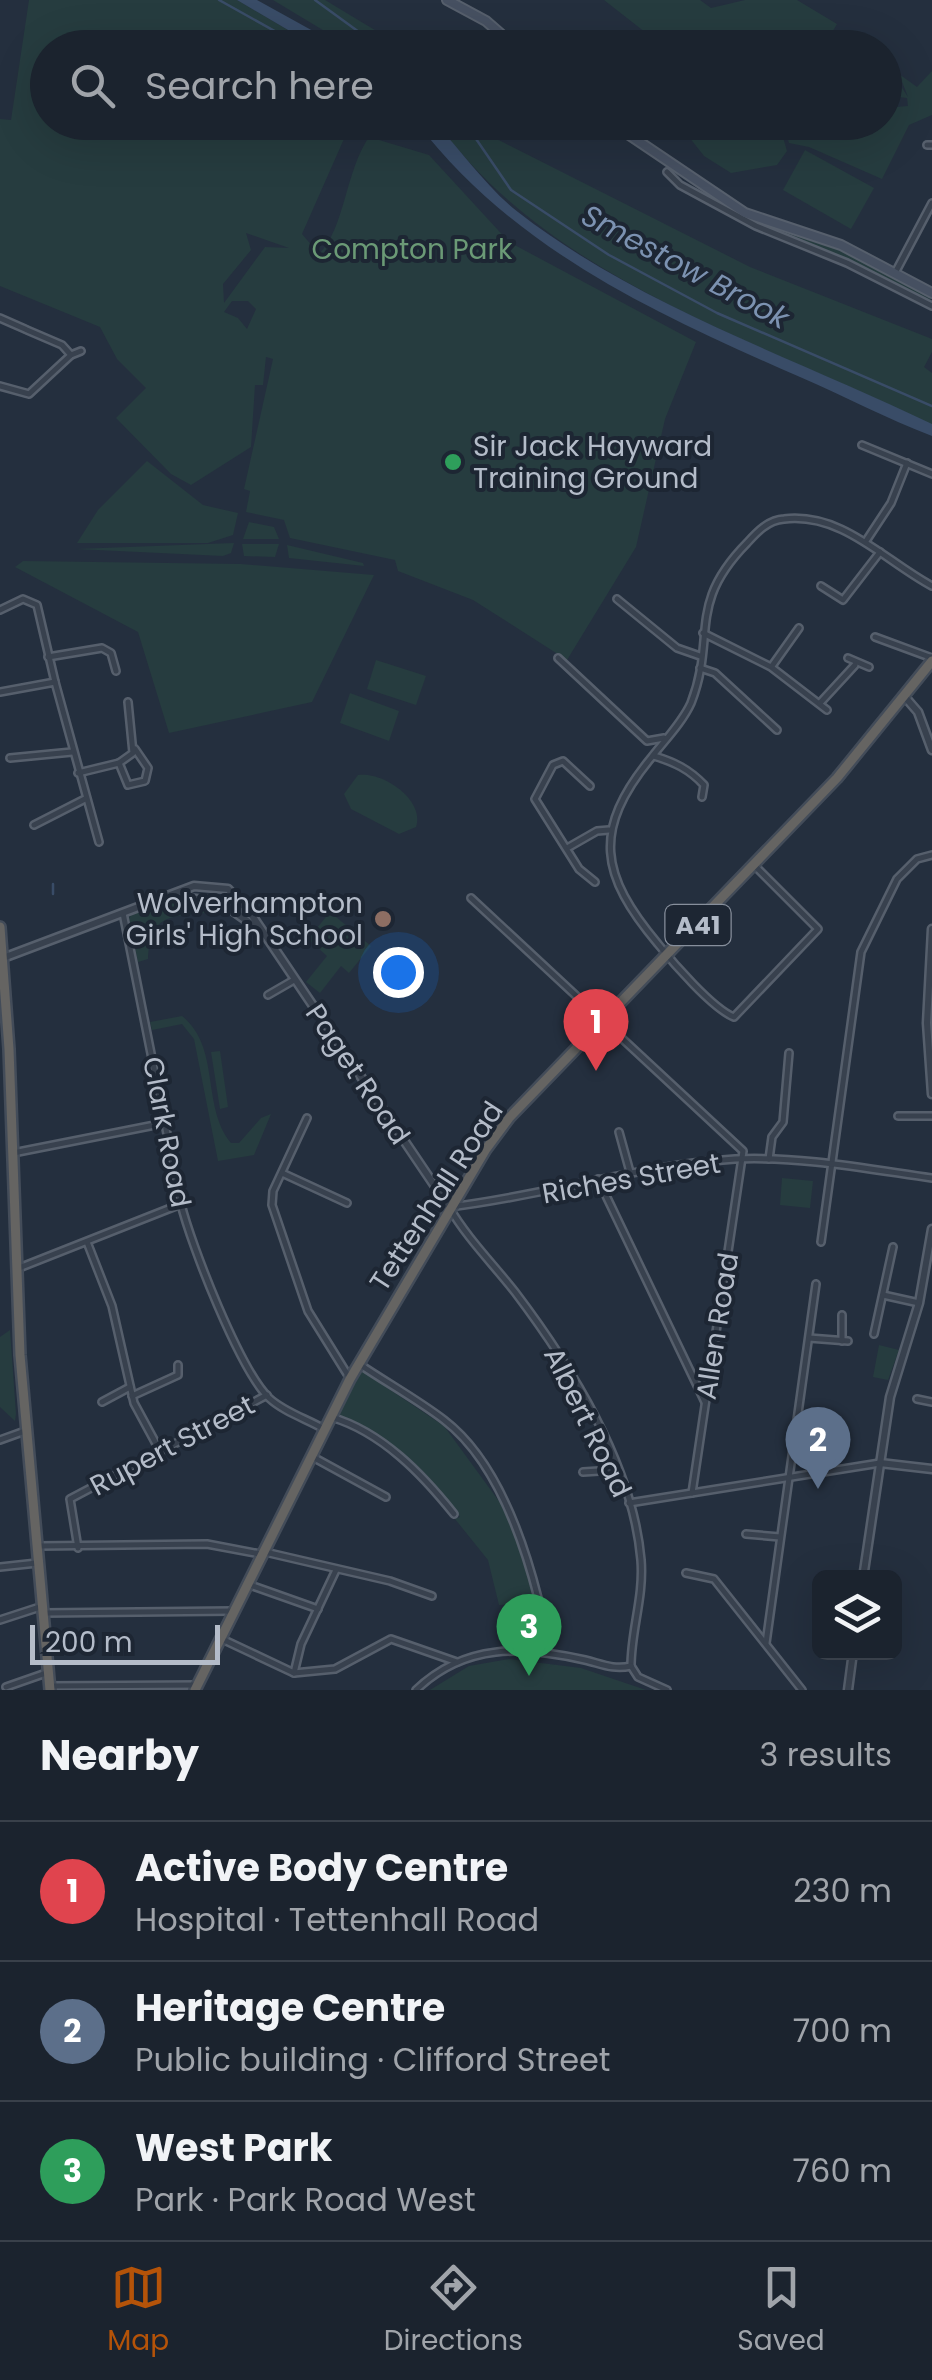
<!DOCTYPE html>
<meta charset="utf-8">
<style>
body{margin:0;font-family:Poppins,sans-serif;background:#242b36;color:#f1f3f6}
.controls{position:absolute;right:30px;bottom:30px;display:grid;overflow:hidden;border-radius:15px;box-shadow:0 10px 40px #0002}
.controls button{width:90px;height:90px;display:grid;place-items:center;padding:0;border:0;border-bottom:2px solid #39404a;background:#1b232e;color:#f1f3f6;font:50px sans-serif}
.scale{position:absolute;left:30px;bottom:25px;width:190px;box-sizing:border-box;padding-left:10px;border:5px solid #b4bcc9;border-top:0;font-size:28px;line-height:35px;white-space:nowrap;color:#b4bcc9;-webkit-text-stroke:8px #1d2633;paint-order:stroke}
.you{position:absolute;left:398px;top:972px;width:35px;height:35px;margin:-25px;border:8px solid #fff;border-radius:50%;background:#1a73e8;box-shadow:0 0 0 15px #1a73e833}
.badge{display:grid;place-items:center;width:65px;height:65px;border-radius:50%;background:#b45309;color:#fff;font-size:32px;font-weight:700}
.pin{position:absolute;translate:-50% -82px;filter:drop-shadow(0 2px 5px #0008)}
.pin::after{content:'';position:absolute;top:52px;width:35px;height:30px;background:inherit;clip-path:polygon(0 0,100% 0,50% 100%)}
.list{margin:0;padding:0;list-style:none}
h2{display:flex;justify-content:space-between;align-items:center;height:130px;margin:0;padding:0 40px;font-size:42px}
h2 small{font-size:32px;font-weight:400;color:#a0a4aa}
.list li{display:grid;grid-template-columns:65px 1fr auto;gap:30px;align-items:center;box-sizing:border-box;height:140px;padding:0 40px;border-top:2px solid #39404a}
.list b{display:block;font-size:38px;white-space:nowrap}
.list p{margin:0;font-size:32px;white-space:nowrap;color:#a0a4aa}
.list em{font-size:32px;font-style:normal;color:#a0a4aa}
.icon{flex:none;width:55px;height:55px;fill:none;stroke:currentColor;stroke-width:2;stroke-linecap:round;stroke-linejoin:round}
.map{position:relative;flex:none;width:932px;height:1690px;overflow:hidden}
.search{position:absolute;background:#1b232e;box-shadow:0 10px 40px #0002;left:30px;right:30px;top:30px;height:110px;display:flex;align-items:center;gap:25px;box-sizing:border-box;padding:0 35px;border-radius:55px;color:#a0a4aa;font-size:38px}
.sheet{height:550px;background:#1b232e}
nav{display:flex;justify-content:space-around;align-items:center;box-sizing:border-box;height:140px;border-top:2px solid #39404a;background:#1b232e;font-size:28px;color:#a0a4aa}
nav a{display:grid;justify-items:center;gap:5px}
nav .on{color:#b45309}
.map>svg:first-child{display:block}
.green{fill:#263c3f;fill-rule:evenodd}
.water{fill:#394c67}
.lines{fill:none;stroke-linecap:round;stroke-linejoin:round}
.stream{stroke:#394c67;stroke-width:2.5}
.minor-casing{stroke:#565f6c;stroke-width:10}
.tertiary-casing{stroke:#565f6c;stroke-width:11}
.secondary-casing{stroke:#565f6c;stroke-width:12}
.trunk-casing{stroke:#434c59;stroke-width:14}
.minor{stroke:#38414e;stroke-width:5}
.tertiary{stroke:#38414e;stroke-width:6}
.secondary{stroke:#465061;stroke-width:8}
.trunk{stroke:#656462;stroke-width:9}
.leisure-dot{fill:#2e9e5b;stroke:#1d2633;stroke-width:4}
.education-dot{fill:#8d6e63;stroke:#1d2633;stroke-width:4}
.labels{text-anchor:middle;stroke-width:8;stroke-linejoin:round;paint-order:stroke}
.shield{fill:#1d2633;stroke:#878f9c;stroke-width:2.5}
.shield-label{font-size:25px;font-weight:bold;fill:#b4bcc9}
.park-label{font-size:28px;fill:#6b9a76;stroke:#1d2633}
.poi-label{font-size:28px;fill:#b4bcc9;stroke:#1d2633;text-anchor:start}
.street-label{font-size:28px;fill:#b4bcc9;stroke:#1d2633}
.water-label{font-size:30px;font-style:italic;fill:#7c92b1;stroke:#1d2633}
</style>
<div class="map">
<svg width="932" height="1690" viewBox="0 0 932 1690">
<rect width="100%" height="100%" fill="#242f3e"/>
<g class="green">
<path d="M29 0H237L317 47 48 48V122L351 123 302 234 319 254C345 228 345 172 369 137L429 155 509 242 696 342 665 419 636 547 567 660 473 600 398 571 395 560 290 538 284 520 246 512 250 491 244 489 273 359 266 357 263 385H255L251 447 191 485 171 474 116 418 146 388 117 359 100 327 0 286V119L11 120ZM246 233 289 248 265 247 224 303 223 284 251 250ZM232 301H248L256 309 247 329 238 318 224 312Z"/>
<polygon points="273,0 325,0 403,47 351,47"/>
<polygon points="604,0 700,0 711,8 745,0 797,0 837,24 828,39 837,46 664,47"/>
<polygon points="932,71 932,115 909,125 882,179 809,147 789,143 783,123 884,122 885,108 908,106 907,98 885,95 893,74 908,97 899,74 917,87"/>
<path d="M441 123H465L750 267 932 339V352L924 367 932 373V425C776 348 590 293 470 163 459 150 443 135 441 123Z"/>
<polygon points="693,123 779,123 787,151 777,165 731,173 704,156 689,137"/>
<polygon points="805,150 874,188 851,229 783,190"/>
<polygon points="759,224 846,252 931,299 927,300"/>
<polygon points="147,461 203,505 238,513 233,535 208,543 77,543 98,510"/>
<polygon points="249,522 274,527 279,539 243,539"/>
<polygon points="234,543 231,553 223,556 76,549"/>
<polygon points="242,544 279,544 275,557 244,556"/>
<polygon points="287,545 363,563 364,566 289,558"/>
<polygon points="23,561 241,564 374,575 312,702 169,733 138,632 15,567"/>
<polygon points="376,660 426,676 416,705 367,689"/>
<polygon points="350,693 399,711 389,741 340,723"/>
<path d="M358 775C383 771 425 800 416 827L399 834 351 809 344 794Z"/>
<path d="M195 901 213 904 206 913C165 917 151 916 148 959L138 962 129 918 132 914 166 903Z"/>
<polygon points="330,912 371,946 349,973 341,966 320,993 306,982 327,956 308,939"/>
<path d="M182 1016C221 1047 201 1107 231 1143H239L261 1118 271 1114 254 1155 218 1161 194 1039 182 1024 152 1030 150 1022Z"/>
<polygon points="220,1051 228,1107 220,1109 211,1052"/>
<polygon points="782,1178 813,1181 810,1208 780,1205"/>
<polygon points="10,1330 16,1414 15,1421 0,1407 0,1337"/>
<polygon points="879,1345 899,1350 888,1380 873,1377"/>
<path d="M362 1371 444 1426 512 1519 536 1603 499 1605 488 1560 455 1519 460 1517C432 1476 387 1431 338 1415Z"/>
<polygon points="509,1659 581,1668 646,1690 430,1690 469,1666"/>
</g>
<g class="water">
<polygon points="237,0 257,0 342,47 317,47"/>
<path d="M417 123H435C462 151 486 187 518 212 640 307 794 357 932 424V436C887 419 844 396 800 377 656 314 515 250 417 123Z"/>
</g>
<g class="lines">
<g class="stream">
<polyline points="219,0 305,48"/>
<polyline points="315,0 381,48"/>
<polyline points="450,122 472,133 511,190 609,255 717,313 932,406"/>
<polyline points="53,884 53,894"/>
</g>
<g class="minor-casing">
<g id="minor">
<polyline points="927,145 932,145"/>
<polyline points="667,172 680,185 756,226 847,263 932,306"/>
<polyline points="895,273 932,203"/>
<polyline points="0,318 25,329"/>
<polyline points="27,330 62,345 71,355"/>
<polyline points="0,386 29,394 71,355 81,351"/>
<polyline points="862,445 932,474"/>
<polyline points="866,541 891,503 907,463"/>
<polyline points="821,586 843,600 880,552"/>
<polyline points="617,599 677,648 700,656"/>
<polyline points="0,610 23,599 37,605 55,682"/>
<polyline points="703,633 771,667 827,710"/>
<polyline points="875,637 932,658"/>
<polyline points="48,657 102,648 111,653 116,671"/>
<polyline points="558,658 647,741 664,738"/>
<polyline points="848,658 869,667"/>
<polyline points="772,666 799,628"/>
<polyline points="700,668 715,673 777,730"/>
<polyline points="0,692 55,682 99,842"/>
<polyline points="820,703 855,665"/>
<path d="M654 756C674 762 689 769 704 785L702 797"/>
<polyline points="10,758 72,752"/>
<polyline points="119,763 128,785 145,781 148,768 135,749"/>
<polyline points="78,773 119,763 133,753 128,702"/>
<polyline points="590,786 563,761 553,765 535,799 579,869 595,882"/>
<polyline points="34,825 85,799"/>
<polyline points="569,847 597,831 609,830"/>
<path d="M755 866 818 929 734 1017C713 1009 673 963 658 944 600 875 592 830 651 758 664 741 682 723 691 703 717 636 686 605 747 543 757 532 768 520 784 519 842 512 885 561 932 586"/>
<polyline points="471,898 743,1151 692,1493"/>
<path d="M123 913 181 1204C191 1245 240 1370 269 1398 284 1412 307 1419 324 1429"/>
<polyline points="268,995 294,980"/>
<polyline points="898,1116 932,1116"/>
<polyline points="307,1118 273,1191 272,1205 308,1311 349,1377"/>
<polyline points="619,1132 630,1172"/>
<polyline points="13,1153 165,1123"/>
<polyline points="769,1159 772,1137 783,1122 789,1053"/>
<polyline points="282,1173 347,1203"/>
<polyline points="598,1179 705,1402"/>
<polyline points="87,1242 112,1306 134,1403 160,1451"/>
<polyline points="821,1242 861,952 897,879 917,859 932,855"/>
<polyline points="19,1268 181,1204"/>
<polyline points="883,1295 919,1303"/>
<polyline points="874,1334 893,1247"/>
<polyline points="809,1338 848,1341"/>
<polyline points="842,1341 842,1315"/>
<path d="M359 1364C387 1383 418 1400 444 1420 495 1459 523 1539 538 1598"/>
<polyline points="132,1396 178,1375 178,1365"/>
<polyline points="917,1399 932,1402"/>
<polyline points="102,1402 130,1387"/>
<path d="M331 1417C382 1432 422 1474 454 1514"/>
<polyline points="0,1440 25,1431"/>
<polyline points="311,1456 386,1497"/>
<polyline points="583,1472 615,1470"/>
<polyline points="629,1503 880,1463"/>
<polyline points="746,1534 780,1537"/>
<polyline points="39,1546 207,1544 260,1554"/>
<polyline points="78,1548 70,1499 267,1395"/>
<polyline points="265,1552 390,1581 432,1596"/>
<polyline points="0,1567 37,1563"/>
<polyline points="686,1573 714,1579 802,1690"/>
<polyline points="250,1585 318,1609"/>
<polyline points="44,1613 233,1611"/>
<polyline points="0,1620 43,1606"/>
<polyline points="222,1639 294,1673 335,1669 391,1639 457,1662"/>
<polyline points="766,1643 816,1284"/>
<path d="M631 1666C631 1630 644 1597 641 1560 633 1465 571 1366 515 1292 493 1264 467 1238 449 1207 545 1196 638 1165 735 1159 800 1156 868 1169 932 1178"/>
<polyline points="631,1666 638,1677 667,1690"/>
<polyline points="294,1673 301,1644 336,1570"/>
<polyline points="50,1686 197,1685"/>
<polyline points="6,1687 49,1672"/>
<path d="M416 1690C465 1643 523 1646 585 1660 602 1664 613 1670 631 1666"/>
</g>
</g>
<g class="tertiary-casing">
<g id="tertiary">
<polyline points="905,697 918,712 932,750"/>
<polyline points="174,897 219,901 257,928"/>
<polyline points="932,929 927,1023 932,1094"/>
<polyline points="3,958 194,886 228,889 251,914 449,1207"/>
<polyline points="880,1463 932,1469"/>
<polyline points="863,1578 890,1397 919,1303 932,1229"/>
<polyline points="848,1690 853,1652"/>
</g>
</g>
<g class="secondary-casing">
<g id="secondary">
<polyline points="447,0 486,21 517,48"/>
<polyline points="610,122 745,213 841,245 932,293"/>
</g>
</g>
<g class="trunk-casing">
<g id="trunk">
<polyline points="0,927 9,1049 20,1355 50,1690"/>
<polyline points="195,1690 350,1379 486,1149 509,1118 837,778 932,661"/>
</g>
</g>
<use href="#minor" class="minor"/>
<use href="#tertiary" class="tertiary"/>
<use href="#secondary" class="secondary"/>
<use href="#trunk" class="trunk"/>
</g>
<circle class="leisure-dot" cx="453" cy="462" r="10"/>
<circle class="education-dot" cx="383" cy="919" r="10"/>
<g class="labels">
<rect class="shield" x="665.5" y="905" width="65" height="40" rx="8"/>
<g class="shield-label">
<text x="698" y="934">A41</text>
</g>
<g class="park-label">
<text x="412" y="259">Compton Park</text>
</g>
<g class="poi-label">
<text x="473" y="456">Sir Jack Hayward<tspan x="473" dy="32">Training Ground</tspan></text>
<text x="363" y="913" text-anchor="end">Wolverhampton<tspan x="363" dy="32">Girls' High School</tspan></text>
</g>
<g class="street-label">
<text transform="translate(358 1074) rotate(56)" y="10">Paget Road</text>
<text transform="translate(167 1132) rotate(79)" y="10">Clark Road</text>
<text transform="translate(631 1178) rotate(-10)" y="10">Riches Street</text>
<text transform="translate(436 1196) rotate(-57)" y="10">Tettenhall Road</text>
<text transform="translate(717 1326) rotate(-81)" y="10">Allen Road</text>
<text transform="translate(588 1422) rotate(64)" y="10">Albert Road</text>
<text transform="translate(172 1445) rotate(-28)" y="10">Rupert Street</text>
</g>
<g class="water-label">
<text transform="translate(685 267) rotate(28)" y="10">Smestow Brook</text>
</g>
</g>
</svg>
<div class="controls">
<button><svg class="icon" aria-label="layers" viewBox="0 0 24 24"><path d="M12 4l9 5-9 5-9-5zM3 14l9 5 9-5"/></svg></button>
</div>
<div class="scale">200 m</div>
<div class="you"></div>
<div class="pin badge" style="left:596px;top:1071px;background:#e0444e">1</div>
<div class="pin badge" style="left:818px;top:1489px;background:#5c6f8a">2</div>
<div class="pin badge" style="left:529px;top:1676px;background:#2e9e5b">3</div>
<div class="search"><svg class="icon" aria-label="search" viewBox="0 0 24 24"><circle cx="10" cy="10" r="6"/><path d="M15 15l6 6"/></svg>Search here</div>
</div>
<section class="sheet">
<h2>Nearby<small>3 results</small></h2>
<ul class="list">
<li><span class="badge" style="background:#e0444e">1</span><div><b>Active Body Centre</b><p>Hospital · Tettenhall Road</p></div><em>230 m</em></li>
<li><span class="badge" style="background:#5c6f8a">2</span><div><b>Heritage Centre</b><p>Public building · Clifford Street</p></div><em>700 m</em></li>
<li><span class="badge" style="background:#2e9e5b">3</span><div><b>West Park</b><p>Park · Park Road West</p></div><em>760 m</em></li>
</ul>
</section>
<nav>
<a class="on"><svg class="icon" aria-label="map" viewBox="0 0 24 24"><path d="M3 6l6-2 6 2 6-2v14l-6 2-6-2-6 2zM9 4v14M15 6v14"/></svg>Map</a>
<a><svg class="icon" aria-label="directions" viewBox="0 0 24 24"><path d="M12 3l9 9-9 9-9-9zM9 14v-3h6M13 9l2 2-2 2"/></svg>Directions</a>
<a><svg class="icon" aria-label="saved" viewBox="0 0 24 24"><path d="M7 4h10v16l-5-4-5 4z"/></svg>Saved</a>
</nav>
